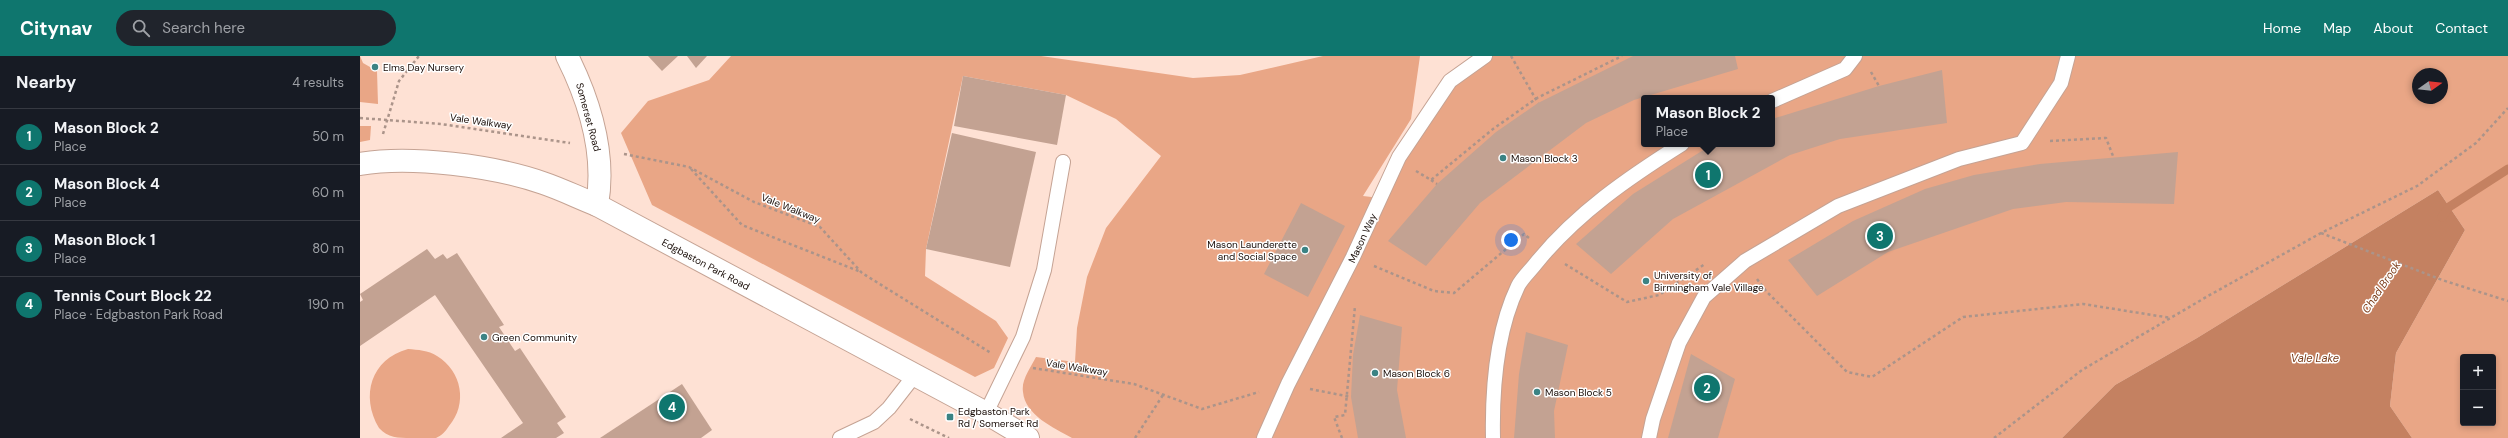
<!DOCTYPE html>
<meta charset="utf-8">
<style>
body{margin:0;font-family:"DM Sans",sans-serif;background:#20242c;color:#f1f3f6}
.controls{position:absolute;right:12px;bottom:12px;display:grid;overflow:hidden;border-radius:4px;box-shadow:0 2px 6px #0003}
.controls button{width:36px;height:36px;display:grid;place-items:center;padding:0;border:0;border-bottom:1px solid #363941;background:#171b24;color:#f1f3f6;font:20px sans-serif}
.compass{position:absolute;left:2052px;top:12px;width:36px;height:36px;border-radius:50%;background:#171b24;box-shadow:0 2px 6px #0003;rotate:75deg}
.you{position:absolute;left:1151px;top:184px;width:14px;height:14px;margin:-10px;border:3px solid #fff;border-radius:50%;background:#1a73e8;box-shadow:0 0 0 6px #1a73e833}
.badge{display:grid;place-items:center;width:26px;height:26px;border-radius:50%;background:#0f766e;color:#fff;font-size:13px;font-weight:700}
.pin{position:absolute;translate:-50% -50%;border:2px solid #fff;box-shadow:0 1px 4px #0006}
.popup{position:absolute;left:1281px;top:39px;width:134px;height:52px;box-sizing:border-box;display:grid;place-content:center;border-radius:4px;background:#171b24;filter:drop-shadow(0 1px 3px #0005);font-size:13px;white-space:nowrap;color:#9ea1a6}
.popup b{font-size:15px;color:#f1f3f6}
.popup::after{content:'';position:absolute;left:50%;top:100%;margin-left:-8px;border:8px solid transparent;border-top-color:#171b24}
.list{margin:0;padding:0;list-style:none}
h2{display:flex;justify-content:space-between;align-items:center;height:52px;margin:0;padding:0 16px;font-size:17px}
h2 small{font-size:13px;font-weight:400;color:#9ea1a6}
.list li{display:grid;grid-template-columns:26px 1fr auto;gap:12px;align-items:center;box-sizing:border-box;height:56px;padding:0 16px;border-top:1px solid #363941}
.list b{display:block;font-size:15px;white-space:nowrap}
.list p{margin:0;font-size:13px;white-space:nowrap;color:#9ea1a6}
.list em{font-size:13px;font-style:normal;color:#9ea1a6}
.icon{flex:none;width:22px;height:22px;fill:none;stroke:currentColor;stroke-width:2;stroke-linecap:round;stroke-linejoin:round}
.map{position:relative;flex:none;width:2148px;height:382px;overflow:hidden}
header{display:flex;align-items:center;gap:24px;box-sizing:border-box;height:56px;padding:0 20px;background:#0f766e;color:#fff}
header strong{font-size:19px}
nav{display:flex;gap:22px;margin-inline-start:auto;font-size:14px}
.search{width:280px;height:36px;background:#20242c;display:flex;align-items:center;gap:10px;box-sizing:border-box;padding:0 14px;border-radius:22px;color:#9ea1a6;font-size:15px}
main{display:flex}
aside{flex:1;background:#171b24}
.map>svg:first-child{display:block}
.green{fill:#e9a686;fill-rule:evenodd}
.water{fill:#c48161}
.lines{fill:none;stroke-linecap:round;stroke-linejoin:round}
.stream{stroke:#c48161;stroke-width:9}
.building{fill:#c3a292}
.service-casing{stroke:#c5a394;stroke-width:16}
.tertiary-casing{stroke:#c5a394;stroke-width:24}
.path{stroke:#ab948a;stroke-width:2.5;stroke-dasharray:3 3;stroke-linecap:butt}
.service{stroke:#fff;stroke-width:14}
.tertiary{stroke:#fff;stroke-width:22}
.poi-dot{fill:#3b8384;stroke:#fff;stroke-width:1.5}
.labels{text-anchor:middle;stroke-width:3;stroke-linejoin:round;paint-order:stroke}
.poi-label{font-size:10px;fill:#190d08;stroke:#fff;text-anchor:start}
.street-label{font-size:10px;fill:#190d08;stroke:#fff}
.water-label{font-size:11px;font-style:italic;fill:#7c3d1a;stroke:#fff}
</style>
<header>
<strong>Citynav</strong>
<div class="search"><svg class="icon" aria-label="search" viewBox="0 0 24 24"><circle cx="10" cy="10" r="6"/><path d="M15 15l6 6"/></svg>Search here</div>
<nav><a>Home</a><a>Map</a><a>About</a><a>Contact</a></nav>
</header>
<main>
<aside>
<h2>Nearby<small>4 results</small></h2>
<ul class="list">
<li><span class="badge">1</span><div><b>Mason Block 2</b><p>Place</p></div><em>50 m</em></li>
<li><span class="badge">2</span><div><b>Mason Block 4</b><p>Place</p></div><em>60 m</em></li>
<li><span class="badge">3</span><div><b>Mason Block 1</b><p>Place</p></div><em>80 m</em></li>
<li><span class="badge">4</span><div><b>Tennis Court Block 22</b><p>Place · Edgbaston Park Road</p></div><em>190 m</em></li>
</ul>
</aside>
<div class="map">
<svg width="2148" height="382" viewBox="0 0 2148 382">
<rect width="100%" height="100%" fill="#fee1d4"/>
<g class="green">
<polygon points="0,0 3,7 17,15 18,48 0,46"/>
<path d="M371 0H681L833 22 880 19 963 0H1060L1051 63 1003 140 1020 142 1090 25 1125 0H2148V382H2052L2030 350 2036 297 2105 174 2078 134 1837 282 1755 329 1702 382H712C694 372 665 359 663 336 661 324 671 311 676 301L715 306 717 272 727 221 746 172 801 100 756 63 706 39 603 20 566 193 565 220 636 265 648 282 634 312 615 321 292 149 261 77 288 45 349 24ZM2058 18H2082V42H2058ZM1284 42H1412V88H1284ZM2103 301H2133V367H2103Z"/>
<polygon points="0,70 11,70 10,84 0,86"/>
<path d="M48 293C58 294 68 294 77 300 102 315 108 348 89 370 86 375 81 380 76 382 69 382 58 382 51 382 38 382 28 382 19 372 0 340 11 303 48 293Z"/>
</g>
<polygon class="water" points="2078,134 2105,174 2036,297 2030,350 2052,382 1702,382 1755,329 1837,282"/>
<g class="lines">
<polyline class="stream" points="2082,161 2089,151 2148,113"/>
</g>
<g class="building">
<polygon points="288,0 318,0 302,15"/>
<polygon points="327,0 347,0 336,12"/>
<polygon points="1273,0 1375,0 1378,13 1274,44 1226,67 1120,147 1066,210 1028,185 1077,128 1136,76 1178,47"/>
<polygon points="1582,14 1587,67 1480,83 1430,99 1313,163 1251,218 1216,188 1273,138 1353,88 1412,88 1412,63 1519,30"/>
<polygon points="603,20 706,39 697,89 594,70"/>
<polygon points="592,77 676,96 650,211 566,193"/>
<polygon points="1818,96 1814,148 1706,146 1653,153 1528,196 1457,240 1428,204 1493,165 1565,133 1614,119 1680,108"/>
<polygon points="941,147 985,170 948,241 904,218"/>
<polygon points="67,193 75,203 83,198 87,203 97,197 144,269 139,271 155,295 160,292 206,361 197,367 204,377 196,382 141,382 163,367 75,239 0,290 0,246 3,244 0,238"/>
<polygon points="1000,259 1042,271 1037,334 1046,382 998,382 991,341 993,299"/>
<polygon points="1166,276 1208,289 1194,355 1195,382 1154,382 1159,318"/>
<polygon points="1331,298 1375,323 1358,382 1308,382"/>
<polygon points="322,328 352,374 341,382 240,382"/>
</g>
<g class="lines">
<g class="service-casing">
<g id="service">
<polyline points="1412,45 1485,13 1495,0"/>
<polyline points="626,357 663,281 684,214 703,106"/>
<polyline points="480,382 514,366 529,352 554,320"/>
<polyline points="904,382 928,328 993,201 1039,101 1090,25 1125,0"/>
<path d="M1133 382C1132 332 1136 276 1158 230 1162 222 1171 214 1177 206 1217 157 1268 122 1322 88"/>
<polyline points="1289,382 1293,363 1319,287 1344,241 1385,205 1478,150 1599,103 1662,87 1701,27 1708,0"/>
</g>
</g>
<g class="tertiary-casing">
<g id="tertiary">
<path d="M207 0C230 46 246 98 237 149"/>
<path d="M0 108C50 99 135 110 183 127 201 133 219 142 237 149L626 357 668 382"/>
</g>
</g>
<g class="path">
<polyline points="1151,0 1178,47"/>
<polyline points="1511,16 1519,30"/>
<polyline points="0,62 81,68 210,87"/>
<polyline points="23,78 39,25 59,0"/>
<polyline points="1690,85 1746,82 1753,100"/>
<polyline points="264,98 329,111 394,146 460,171 502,217 631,297"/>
<polyline points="331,113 382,169 501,216"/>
<polyline points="1056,115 1071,124 1133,73 1177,42 1262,0"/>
<polyline points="1071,124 1077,128"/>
<polyline points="1961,177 2082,224 2148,245"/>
<polyline points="1205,208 1267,246 1299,239 1345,208"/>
<polyline points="1014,210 1074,235 1094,237 1164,178 1169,182"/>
<polyline points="1397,223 1406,235 1487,316 1512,321 1603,261 1723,248 1811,262"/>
<polyline points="673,312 774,328 842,353 899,336"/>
<polyline points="950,333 991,341"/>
<polyline points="550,363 589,382"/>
<polyline points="775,382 803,339"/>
<polyline points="982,382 974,361 985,359 995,250"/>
<polyline points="1634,382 1722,314 1848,240 1961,177 2057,130 2116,87 2148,52"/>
</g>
<use href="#service" class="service"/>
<use href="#tertiary" class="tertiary"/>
</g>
<g class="poi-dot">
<circle cx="15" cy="11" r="4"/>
<circle cx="1143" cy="102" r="4"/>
<circle cx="945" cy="194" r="4"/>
<circle cx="1286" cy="225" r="4"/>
<circle cx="124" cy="281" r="4"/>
<circle cx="1015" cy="317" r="4"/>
<circle cx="1177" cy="336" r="4"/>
<rect x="586" y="357" width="8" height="8" rx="2"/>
</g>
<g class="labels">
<g class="poi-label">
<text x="23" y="15">Elms Day Nursery</text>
<text x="1151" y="106">Mason Block 3</text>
<text x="937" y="192" text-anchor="end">Mason Launderette<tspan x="937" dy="12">and Social Space</tspan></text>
<text x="1294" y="223">University of<tspan x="1294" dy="12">Birmingham Vale Village</tspan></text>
<text x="132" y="285">Green Community</text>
<text x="1023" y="321">Mason Block 6</text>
<text x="1185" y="340">Mason Block 5</text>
<text x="598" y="359">Edgbaston Park<tspan x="598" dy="12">Rd / Somerset Rd</tspan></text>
</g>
<g class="street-label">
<text transform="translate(229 61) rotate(75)" y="4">Somerset Road</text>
<text transform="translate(121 65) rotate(8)" y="4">Vale Walkway</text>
<text transform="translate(431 152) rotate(22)" y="4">Vale Walkway</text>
<text transform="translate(1002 182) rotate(-65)" y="4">Mason Way</text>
<text transform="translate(346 208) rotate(28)" y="4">Edgbaston Park Road</text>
<text transform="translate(717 311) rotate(9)" y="4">Vale Walkway</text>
</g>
<g class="water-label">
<text transform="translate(2021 231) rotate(-56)" y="4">Chad Brook</text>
<text x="1955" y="306">Vale Lake</text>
</g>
</g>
</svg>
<div class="controls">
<button>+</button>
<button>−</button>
</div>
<svg class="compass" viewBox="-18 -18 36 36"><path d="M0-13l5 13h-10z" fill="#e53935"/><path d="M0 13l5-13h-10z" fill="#9ea1a6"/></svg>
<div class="you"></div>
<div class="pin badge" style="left:1348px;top:119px">1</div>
<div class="popup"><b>Mason Block 2</b>Place</div>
<div class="pin badge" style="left:1347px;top:332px">2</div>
<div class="pin badge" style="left:1520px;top:180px">3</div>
<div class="pin badge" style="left:312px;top:351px">4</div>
</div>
</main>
